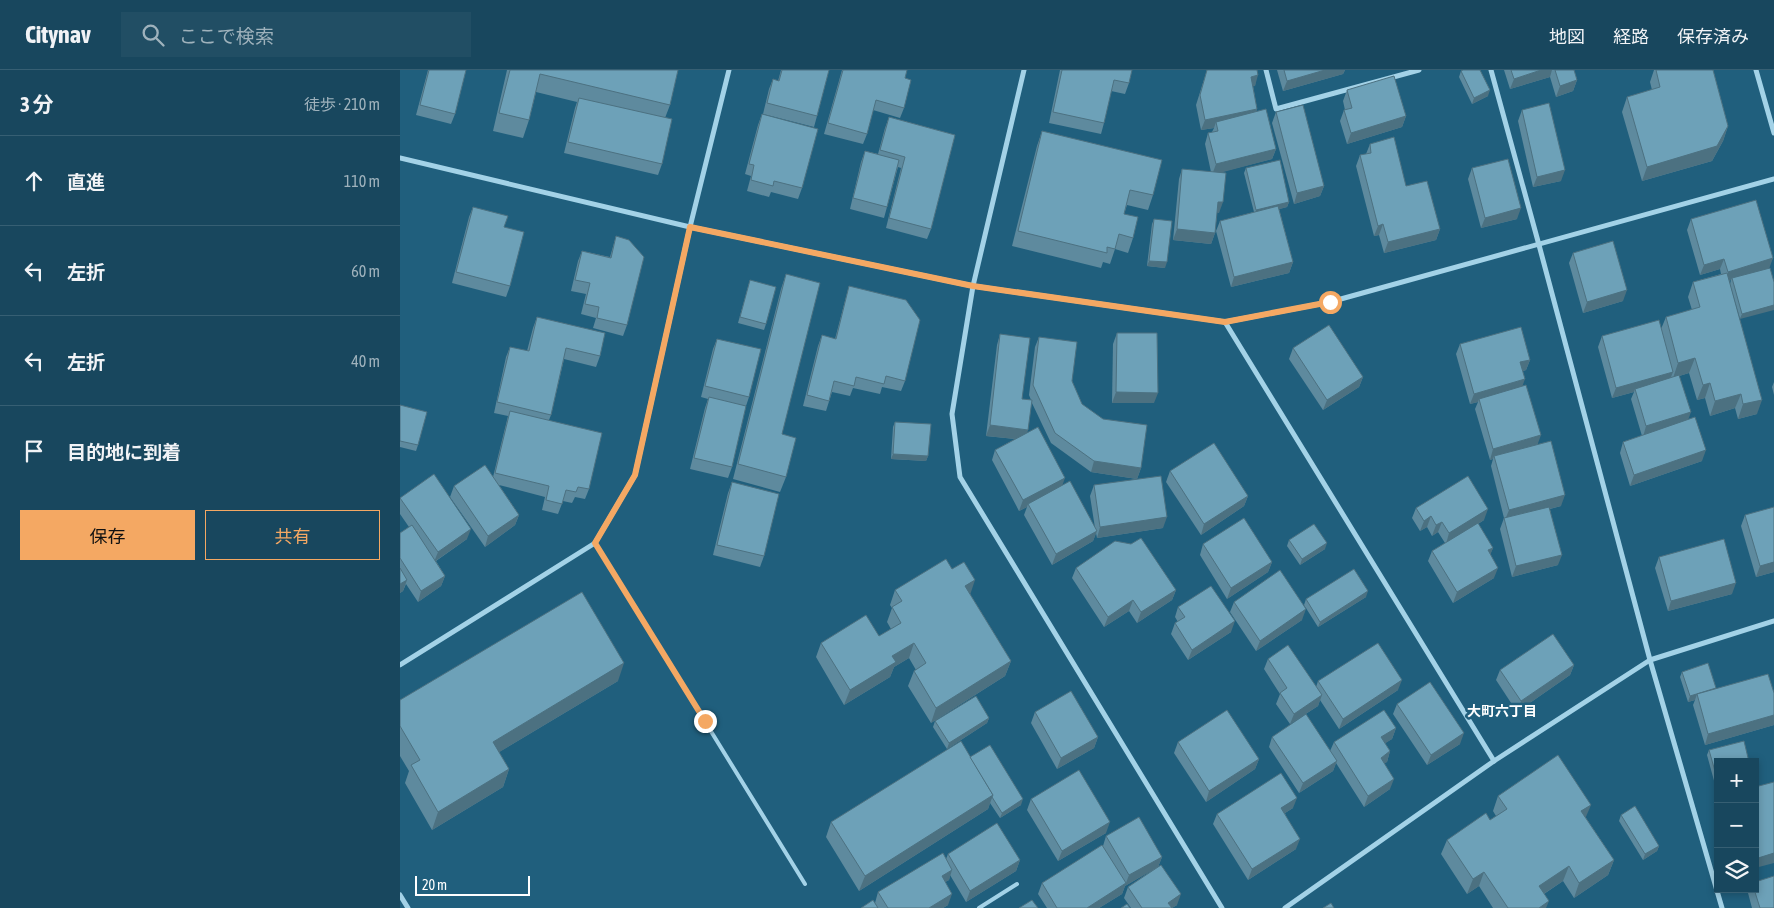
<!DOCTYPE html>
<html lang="ja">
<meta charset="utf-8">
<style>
body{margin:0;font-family:"Asap Condensed","Noto Sans JP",sans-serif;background:#214e64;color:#f1f3f6}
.controls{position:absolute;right:15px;bottom:15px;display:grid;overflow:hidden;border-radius:0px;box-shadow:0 2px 8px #0003}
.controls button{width:45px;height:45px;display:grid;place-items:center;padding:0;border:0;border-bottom:1px solid #365f73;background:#18475e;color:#f1f3f6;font:25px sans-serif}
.scale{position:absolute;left:15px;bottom:12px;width:115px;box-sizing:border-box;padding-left:5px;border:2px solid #fff;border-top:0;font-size:14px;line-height:18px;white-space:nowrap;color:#fff;-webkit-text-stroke:4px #205f7d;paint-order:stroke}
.stop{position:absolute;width:15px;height:15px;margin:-11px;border:4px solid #f4a863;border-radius:50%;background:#fff}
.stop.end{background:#f4a863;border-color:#fff;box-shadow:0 1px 5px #0008}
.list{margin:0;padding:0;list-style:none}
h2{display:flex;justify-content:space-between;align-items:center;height:65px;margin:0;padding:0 20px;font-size:21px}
h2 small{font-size:16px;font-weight:400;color:#9fb2bc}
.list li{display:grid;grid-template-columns:32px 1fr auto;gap:15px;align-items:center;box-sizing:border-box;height:90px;padding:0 20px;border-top:1px solid #365f73}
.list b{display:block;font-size:19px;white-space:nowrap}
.list em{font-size:16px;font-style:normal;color:#9fb2bc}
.actions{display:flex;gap:10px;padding:15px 20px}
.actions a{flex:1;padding:11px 0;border:1px solid #f4a863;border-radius:0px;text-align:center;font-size:18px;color:#f4a863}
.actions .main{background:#f4a863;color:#111}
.icon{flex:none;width:28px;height:28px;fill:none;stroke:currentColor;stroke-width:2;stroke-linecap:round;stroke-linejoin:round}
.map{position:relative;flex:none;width:1374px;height:838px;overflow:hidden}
header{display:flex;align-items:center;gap:30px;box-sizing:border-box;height:70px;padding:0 25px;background:#18475e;border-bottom:1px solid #365f73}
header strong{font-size:24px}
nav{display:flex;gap:28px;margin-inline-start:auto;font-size:18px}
.search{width:350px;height:45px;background:#214e64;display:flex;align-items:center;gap:12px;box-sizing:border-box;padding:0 18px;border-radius:0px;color:#9fb2bc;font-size:19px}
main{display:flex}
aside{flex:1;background:#18475e}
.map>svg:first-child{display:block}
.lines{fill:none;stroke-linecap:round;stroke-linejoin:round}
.service{stroke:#a3d2e7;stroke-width:4}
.minor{stroke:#a3d2e7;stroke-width:5}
.wall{fill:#5e8a9e}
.shaded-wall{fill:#4c7181}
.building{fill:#6da1b8;stroke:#4c7181}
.route{stroke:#f4a863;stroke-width:6}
.labels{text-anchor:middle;stroke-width:5;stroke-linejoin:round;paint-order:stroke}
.neighbourhood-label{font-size:14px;font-weight:bold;fill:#fff;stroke:#205f7d}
</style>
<header>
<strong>Citynav</strong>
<div class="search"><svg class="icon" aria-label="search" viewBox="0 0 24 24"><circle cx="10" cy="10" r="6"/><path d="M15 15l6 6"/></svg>ここで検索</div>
<nav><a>地図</a><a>経路</a><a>保存済み</a></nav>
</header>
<main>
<aside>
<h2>3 分<small>徒歩 · 210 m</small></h2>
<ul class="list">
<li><svg class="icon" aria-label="ahead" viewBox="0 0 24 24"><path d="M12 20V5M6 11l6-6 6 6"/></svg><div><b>直進</b></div><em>110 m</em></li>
<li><svg class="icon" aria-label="left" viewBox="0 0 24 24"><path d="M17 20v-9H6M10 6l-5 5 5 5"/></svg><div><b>左折</b></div><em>60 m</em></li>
<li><svg class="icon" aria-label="left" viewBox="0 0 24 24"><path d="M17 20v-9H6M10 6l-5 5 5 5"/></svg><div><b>左折</b></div><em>40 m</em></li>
<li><svg class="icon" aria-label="arrive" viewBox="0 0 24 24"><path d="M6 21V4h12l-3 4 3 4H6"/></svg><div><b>目的地に到着</b></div></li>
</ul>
<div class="actions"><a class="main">保存</a><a>共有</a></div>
</aside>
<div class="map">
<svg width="1374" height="838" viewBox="0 0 1374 838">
<rect width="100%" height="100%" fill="#205f7d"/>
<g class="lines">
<g class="service">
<polyline points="195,473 405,814"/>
<polyline points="579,838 617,814"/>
</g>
<g class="minor">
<polyline points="624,0 573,216 552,344 560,407 822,838"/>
<polyline points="866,0 876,39 1019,0"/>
<polyline points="1091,0 1139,175 1250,590 1322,838"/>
<polyline points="1356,0 1374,63"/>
<polyline points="0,88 290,157 573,216 825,252 930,232 1374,109"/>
<polyline points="825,252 1094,691"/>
<polyline points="0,595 195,473 235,405 290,157 329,0"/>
<polyline points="0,825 8,838"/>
<polyline points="885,838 1094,691 1250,590 1374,551"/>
</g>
</g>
<g class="wall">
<polygon points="28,0 66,0 55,44 51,54 16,45"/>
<polygon points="107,0 278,0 270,35 265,48 262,94 258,105 164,83 175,38 177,32 136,22 129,50 123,68 93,61"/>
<polygon points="381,0 429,0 417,46 414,57 363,44 369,19 373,9 378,11"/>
<polygon points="442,0 507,0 505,8 504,38 500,48 473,40 467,64 463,74 424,64"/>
<polygon points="660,0 732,0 729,13 725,24 711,21 704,53 701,64 649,53"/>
<polygon points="807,0 857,0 855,16 853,16 857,39 856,42 876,79 872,89 821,102 819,143 817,142 815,163 811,174 773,170 779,109 782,99 811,102 805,74 808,63 812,62 814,58 801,60 796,35"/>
<polygon points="877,0 945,0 943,4 883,21"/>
<polygon points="1104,0 1174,0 1177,10 1173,21 1156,27 1150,7 1110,19"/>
<polygon points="1254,0 1313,0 1328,56 1323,71 1312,91 1242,111 1222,42 1227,27 1252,20 1250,12"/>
<polygon points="1061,1 1088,26 1072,34 1059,7"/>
<polygon points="947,20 1006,46 1002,57 947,74 940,51 944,40 945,40 943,31"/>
<polygon points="1122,40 1161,111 1133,117 1118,51"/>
<polygon points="876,42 924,116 920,126 894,134 872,53"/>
<polygon points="362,44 402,118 398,129 371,122 369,127 347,121 351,106 345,104 358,55"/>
<polygon points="489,47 555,65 531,159 527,169 486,158 501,98 498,97 487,137 484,148 450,139 461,92 465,81 478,84 485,58"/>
<polygon points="642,61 753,125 748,140 727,135 724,144 733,168 728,183 715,179 710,194 703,192 701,198 612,176 637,76"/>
<polygon points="970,74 1006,116 1040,159 1036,170 984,183 979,165 974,166 956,96 960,85 966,84"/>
<polygon points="846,98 889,132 887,137 879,139 893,192 889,203 831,217 816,161 820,151 854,142 844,103"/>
<polygon points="1072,98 1117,149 1081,158 1068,109"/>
<polygon points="73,137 104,157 110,216 106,227 52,213 69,147"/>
<polygon points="754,149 765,198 747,196 752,154"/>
<polygon points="1291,149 1373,188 1340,249 1330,214 1331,210 1329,211 1357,344 1338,349 1335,338 1310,346 1305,328 1297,330 1289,303 1279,306 1288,350 1302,391 1230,416 1220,383 1223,372 1242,366 1231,329 1234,322 1212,328 1198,277 1202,266 1261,259 1266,247 1292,240 1288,227 1293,212 1321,204 1320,199 1300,205 1287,160"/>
<polygon points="216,166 227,255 223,266 193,258 196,248 181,244 186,224 171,221 178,191 182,181 210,187"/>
<polygon points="1173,183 1223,231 1183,243 1169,193"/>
<polygon points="386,204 382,364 386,407 380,422 333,409 381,219"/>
<polygon points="350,210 366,254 364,260 338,253"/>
<polygon points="449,216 505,311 501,321 482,317 480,324 453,318 450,326 432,322 426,341 403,336 418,276 422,265 435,269 446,227"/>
<polygon points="137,247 200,286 196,297 164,289 151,345 149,350 189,419 185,429 175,427 172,433 163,431 158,444 142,440 145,427 99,415 119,445 115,455 85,477 50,427 54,416 93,407 108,346 94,343 106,287 110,277 127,281 133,258"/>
<polygon points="717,263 754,333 712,333 713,274"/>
<polygon points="600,264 622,329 631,330 629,325 635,277 639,267 672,311 682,334 741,398 737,409 691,402 651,373 631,331 627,363 662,416 695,458 690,426 694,415 763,458 697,468 696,463 693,471 652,495 624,445 627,437 619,441 592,390 595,380 615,369 586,366 597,275"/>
<polygon points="317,269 349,327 346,336 332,397 328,408 290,399 305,338 308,329 301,327 313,279"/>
<polygon points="1060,274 1130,290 1126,300 1123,301 1122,316 1138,374 1161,436 1150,439 1158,495 1112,507 1100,459 1104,448 1091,396 1093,389 1090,390 1075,339 1078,332 1070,334 1056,284"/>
<polygon points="893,278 963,307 959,317 923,340 889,289"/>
<polygon points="1374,312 1374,325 1372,317"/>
<polygon points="0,335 18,375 16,381 0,377"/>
<polygon points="495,352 528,386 526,391 491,389 493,357"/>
<polygon points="770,401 848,426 844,436 801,465 766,412"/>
<polygon points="332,412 364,486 360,497 313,485 328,423"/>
<polygon points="0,428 67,469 36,491 45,506 41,516 18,532 6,514 3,521 0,523 0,463 9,457 0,444"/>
<polygon points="1016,438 1084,450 1078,454 1093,478 1090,484 1094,508 1053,533 1028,491 1032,481 1045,473 1038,462 1032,466 1027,457 1020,461 1012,448"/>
<polygon points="1345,445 1374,502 1356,507 1341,456"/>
<polygon points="889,470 925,479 900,495 887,476"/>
<polygon points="803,474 872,492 868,502 827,529 800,485"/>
<polygon points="1259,487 1332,524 1268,541 1255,498"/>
<polygon points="676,498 776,520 772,530 737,553 729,541 704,557 672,508"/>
<polygon points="495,520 570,524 611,591 605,606 531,653 508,616 514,601 516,600 509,588 494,597 490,607 444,635 416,587 421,573 479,566 491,559 487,552 492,538 490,535"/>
<polygon points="966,527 918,557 904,535 906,529"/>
<polygon points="834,532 902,550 856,581 830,542"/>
<polygon points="778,537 831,562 788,590 771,564 775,553 778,552 775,547"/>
<polygon points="868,589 916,617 918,611 998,620 939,659 920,630 918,636 890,654 876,634 880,624 864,599"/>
<polygon points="1174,595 1170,605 1117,642 1096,610 1100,600"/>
<polygon points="1282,602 1316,618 1316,619 1374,623 1374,655 1305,675 1293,635 1295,630 1288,632 1280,607"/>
<polygon points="218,611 99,682 109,699 103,717 32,760 5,713 9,701 0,686 0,630"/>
<polygon points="997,634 1060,674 1027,695 993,644"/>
<polygon points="635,642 698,667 694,678 657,699 631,653"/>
<polygon points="589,648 587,653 547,679 533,657 535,651"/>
<polygon points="996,658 992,669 985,673 990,681 987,692 984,693 990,719 964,737 936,693 933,701 899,723 869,677 872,667 930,681 934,672"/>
<polygon points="1344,671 1318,717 1316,718 1307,685 1309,680"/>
<polygon points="778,672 859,689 855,699 806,732 774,683"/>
<polygon points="570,687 621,735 600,748 590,733 588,739 459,821 426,767 431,752"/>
<polygon points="1098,726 1186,748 1214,790 1208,805 1174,828 1163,811 1144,824 1146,838 1093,838 1079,816 1067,824 1041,784 1047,770 1090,750 1096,746 1093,741"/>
<polygon points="631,729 706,763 658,791 627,740"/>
<polygon points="893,738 885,743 896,779 848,810 813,754 817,744"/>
<polygon points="1221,745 1259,776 1257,781 1243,790 1219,751"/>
<polygon points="706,766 762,787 758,797 777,835 772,838 731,838 724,828 728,817 754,799 725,816 722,824 699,838 647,838 638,824 642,813 703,776"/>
<polygon points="548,784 620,790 616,801 566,832 550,805 549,810 545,812 548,835 543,838 478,838 475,833 478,822 546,789"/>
<polygon points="1349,819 1355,819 1374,838 1352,838 1348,823"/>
</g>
<g class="shaded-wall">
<polygon points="925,0 945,0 943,4 883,21 887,11"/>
<polygon points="1141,0 1152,0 1150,7 1110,19 1114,9"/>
<polygon points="858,5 855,16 847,17 851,7"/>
<polygon points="1177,10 1173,21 1156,27 1160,16"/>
<polygon points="1090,20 1088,26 1072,34 1074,28"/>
<polygon points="857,39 853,50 816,52 814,58 801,60 805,50"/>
<polygon points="1006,46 1002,57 947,74 951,63"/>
<polygon points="1328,56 1323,71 1312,91 1242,111 1247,97"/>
<polygon points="876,79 872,89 812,105 816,94"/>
<polygon points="1165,100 1161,111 1133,117 1137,107"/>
<polygon points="924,116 920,126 894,134 897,123"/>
<polygon points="818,132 823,132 819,143 814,142"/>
<polygon points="889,132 887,137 854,146 856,140"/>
<polygon points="1121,138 1117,149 1081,158 1085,148"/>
<polygon points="983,154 979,165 974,166 978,156"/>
<polygon points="777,159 815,163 811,174 773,170"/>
<polygon points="1040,159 1036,170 984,183 988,172"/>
<polygon points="1373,188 1369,199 1332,208 1331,210 1324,212 1328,202"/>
<polygon points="1324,189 1320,199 1300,205 1304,195"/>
<polygon points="749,191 767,192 765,198 747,196"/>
<polygon points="893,192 889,203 831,217 834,207"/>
<polygon points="1227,220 1223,231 1183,243 1187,232"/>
<polygon points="1374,235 1374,240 1340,249 1342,244"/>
<polygon points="1295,288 1289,303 1273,308 1278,293"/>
<polygon points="1130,290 1126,300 1117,303 1120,292"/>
<polygon points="1273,302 1269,312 1235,319 1234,322 1212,328 1216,318"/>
<polygon points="963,307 959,317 923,340 927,330"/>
<polygon points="1125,309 1121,320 1079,329 1078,332 1070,334 1074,324"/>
<polygon points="1310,313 1305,328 1297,330 1303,315"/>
<polygon points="716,322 758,323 754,333 712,333"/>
<polygon points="1341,324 1335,338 1310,346 1315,331"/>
<polygon points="1362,330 1357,344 1338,349 1343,334"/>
<polygon points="1291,342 1287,353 1243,367 1246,356"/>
<polygon points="590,355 628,360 624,370 586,366"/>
<polygon points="1141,365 1137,376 1094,386 1093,389 1090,390 1093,379"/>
<polygon points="1306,380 1302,391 1230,416 1234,405"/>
<polygon points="493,384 528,386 526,391 491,389"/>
<polygon points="694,391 741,398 737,409 691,402"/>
<polygon points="665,408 661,419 628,434 627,437 619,441 623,430"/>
<polygon points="1165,425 1161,436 1105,450 1109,440"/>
<polygon points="848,426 844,436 801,465 804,454"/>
<polygon points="1088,439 1084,450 1046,474 1049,463"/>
<polygon points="119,445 115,455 85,477 88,466"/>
<polygon points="1031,446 1027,457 1020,461 1024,451"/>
<polygon points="767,447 763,458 697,468 700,457"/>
<polygon points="1042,452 1038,462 1032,466 1036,455"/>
<polygon points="71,459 67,469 34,492 38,482"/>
<polygon points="697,461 693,471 652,495 656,484"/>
<polygon points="927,473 925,479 900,495 902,489"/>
<polygon points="1093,478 1089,488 1088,480"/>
<polygon points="1162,485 1158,495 1112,507 1116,496"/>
<polygon points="872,492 868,502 827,529 831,518"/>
<polygon points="1374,492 1374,502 1356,507 1360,496"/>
<polygon points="1098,498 1094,508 1053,533 1057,522"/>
<polygon points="45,506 41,516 18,532 21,521"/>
<polygon points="7,510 3,521 0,523 0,514"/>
<polygon points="575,510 570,525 565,516"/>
<polygon points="1336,513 1332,524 1268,541 1271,531"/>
<polygon points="776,520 772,530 737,553 741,542"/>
<polygon points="968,521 966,527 918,557 920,552"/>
<polygon points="733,530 729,541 704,557 708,547"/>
<polygon points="906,539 902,550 856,581 860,571"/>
<polygon points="835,551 831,562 788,590 792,580"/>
<polygon points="514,573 509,588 494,597 490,607 444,635 450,620 492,586"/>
<polygon points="611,591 605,606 531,653 536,638"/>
<polygon points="224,593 218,611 86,690 93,672"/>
<polygon points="1174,595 1170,605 1117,642 1121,631"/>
<polygon points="1002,610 998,620 939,659 943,649"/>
<polygon points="1316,618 1314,623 1297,624 1295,630 1288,632 1290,626"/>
<polygon points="922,625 918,636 890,654 894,644"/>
<polygon points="1374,645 1374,655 1305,675 1308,664"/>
<polygon points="589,648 587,653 547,679 549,673"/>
<polygon points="996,658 992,669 978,678 981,667"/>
<polygon points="1064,663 1060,674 1027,695 1031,685"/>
<polygon points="698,667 694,678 657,699 661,688"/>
<polygon points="990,681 987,692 977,698 981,688"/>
<polygon points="859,689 855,699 806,732 809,721"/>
<polygon points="937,691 933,701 899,723 903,713"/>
<polygon points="109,699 103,717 32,760 38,742"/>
<polygon points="994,709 990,719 964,737 968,726"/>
<polygon points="593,725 588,739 459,821 465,806"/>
<polygon points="897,728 893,738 877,748 881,738"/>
<polygon points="623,729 621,735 600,748 602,743"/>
<polygon points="1191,735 1185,749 1181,741"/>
<polygon points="710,752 706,763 658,791 662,781"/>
<polygon points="900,769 896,779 848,810 852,799"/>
<polygon points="1259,776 1257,781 1243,790 1245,784"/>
<polygon points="1374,783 1374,793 1355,798 1355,789"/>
<polygon points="762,787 758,797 725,816 722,824 699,838 687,838 726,813 729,805"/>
<polygon points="620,790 616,801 566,832 570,821"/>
<polygon points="1214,790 1208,805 1174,828 1179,813"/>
<polygon points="1169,796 1163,811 1133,831 1139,816"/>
<polygon points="552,800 549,810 538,816 542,806"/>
<polygon points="1084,802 1079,816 1067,824 1073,809"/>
<polygon points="552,824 548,835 543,838 529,838"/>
<polygon points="781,824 777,835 772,838 768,833"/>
<polygon points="1149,831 1146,838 1139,838"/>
</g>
<g class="building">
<polygon points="29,0 66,0 55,44 20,35"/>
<polygon points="110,0 278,0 270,35 140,4 129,50 99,43"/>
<polygon points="382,0 429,0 417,46 367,33 373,9 379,11"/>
<polygon points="443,0 507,0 505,8 511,10 504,38 476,30 467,64 428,53"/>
<polygon points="662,0 732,0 729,13 714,10 704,53 653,42"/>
<polygon points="807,0 857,0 858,5 851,7 857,39 805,50 800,25"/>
<polygon points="884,0 925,0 887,11"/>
<polygon points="1063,0 1080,0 1090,20 1074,28 1061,1"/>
<polygon points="1111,0 1141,0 1114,9"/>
<polygon points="1155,0 1174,0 1177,10 1160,16"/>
<polygon points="1256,0 1313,0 1328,56 1317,76 1247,97 1227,27 1260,17"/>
<polygon points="994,6 1006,46 951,63 944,40 952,38 947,20"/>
<polygon points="179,28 272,49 262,94 168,72"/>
<polygon points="1149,33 1165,100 1137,107 1122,40"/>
<polygon points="903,35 924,116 897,123 876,42"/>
<polygon points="866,39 876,79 816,94 808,63 818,61 816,52"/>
<polygon points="362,44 418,59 402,118 374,111 373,116 351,110 354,95 349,94"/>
<polygon points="489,47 555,65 531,159 489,148 505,87 480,80"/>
<polygon points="642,61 762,90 753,125 730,120 724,144 738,147 733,168 719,164 715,179 707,177 707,183 618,161"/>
<polygon points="994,67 1006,116 1027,111 1040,159 988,172 983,154 978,156 960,85 971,83 970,74"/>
<polygon points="465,81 499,90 487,137 453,128"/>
<polygon points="1108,89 1121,138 1085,148 1072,98"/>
<polygon points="880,90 889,132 856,140 846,98"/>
<polygon points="782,99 826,103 823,132 818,132 815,163 777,159"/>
<polygon points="1356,130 1373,188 1328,202 1324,189 1304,195 1291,149"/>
<polygon points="878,136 893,192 834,207 820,151"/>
<polygon points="73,137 108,146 104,157 124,162 110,216 56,202"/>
<polygon points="754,149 772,151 767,192 749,191"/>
<polygon points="216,166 229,170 244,187 227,255 197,248 199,237 185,234 190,213 175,210 182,181 211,188"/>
<polygon points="1213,171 1227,220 1187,232 1173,183"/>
<polygon points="1370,198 1374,212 1374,235 1342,244 1332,208"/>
<polygon points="1327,203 1362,330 1343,334 1341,324 1315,331 1310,313 1303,315 1295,288 1278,293 1266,247 1300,237 1293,212"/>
<polygon points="386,204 420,213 382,364 396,368 386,407 338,394"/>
<polygon points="350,210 376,217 366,254 340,247"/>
<polygon points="449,216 506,230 520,250 505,311 486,306 484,314 456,307 454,316 434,311 429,331 407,325 422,265 436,269"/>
<polygon points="137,247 205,263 200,286 166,278 151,345 97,332 110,277 129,281"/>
<polygon points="1259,250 1273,302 1216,318 1202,266"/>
<polygon points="929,255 963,307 927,330 893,278"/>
<polygon points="1121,257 1130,290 1120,292 1125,309 1074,324 1060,274"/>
<polygon points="717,263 757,263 758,323 716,322"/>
<polygon points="600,264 630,268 622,329 632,330 628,360 590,355"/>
<polygon points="639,267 677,272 672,311 682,334 703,349 747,355 741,398 694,391 655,363 633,315"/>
<polygon points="317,269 361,279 349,327 305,316"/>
<polygon points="1279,305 1291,342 1246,356 1235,319"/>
<polygon points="1126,315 1141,365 1093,379 1079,329"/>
<polygon points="309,327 346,336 332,397 294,388"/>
<polygon points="0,335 27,342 18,375 0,371"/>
<polygon points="110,341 202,363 189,419 178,417 176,422 166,420 162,434 146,430 149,416 95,403"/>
<polygon points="1295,347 1306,380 1234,405 1223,372"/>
<polygon points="495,352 531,354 528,386 493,384"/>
<polygon points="638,357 665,408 623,430 595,380"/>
<polygon points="1151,371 1165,425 1109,440 1094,386"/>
<polygon points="814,373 848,426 804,454 770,401"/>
<polygon points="85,395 119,445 88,466 54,416"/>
<polygon points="34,404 71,459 38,482 0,428"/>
<polygon points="761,406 767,447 700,457 694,415"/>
<polygon points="1068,406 1088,439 1049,463 1042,452 1036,455 1031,446 1024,451 1016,438"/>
<polygon points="670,411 697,461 656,484 628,434"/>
<polygon points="332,412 379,424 364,486 317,475"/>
<polygon points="1149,437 1162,485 1116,496 1104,448"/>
<polygon points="1374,437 1374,492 1360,496 1345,445"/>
<polygon points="844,448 872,492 831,518 803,474"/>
<polygon points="1078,453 1093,478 1088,480 1098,498 1057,522 1032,481"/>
<polygon points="914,454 927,473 902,489 889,470"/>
<polygon points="12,455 45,506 21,521 0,488 0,463"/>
<polygon points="741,468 776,520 741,542 733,530 708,547 676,498 715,471 731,474"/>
<polygon points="1324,469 1336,513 1271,531 1259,487"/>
<polygon points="546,489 552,499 564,492 575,510 565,516 611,591 536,638 514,601 526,593 514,573 492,586 496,592 450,620 421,573 466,545 479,566 501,553 492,537 502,531 495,520"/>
<polygon points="0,498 7,510 0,514"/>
<polygon points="954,499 968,521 920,552 906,529"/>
<polygon points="880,500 906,539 860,571 834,532"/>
<polygon points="811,516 835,551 792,580 775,553 785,547 778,537"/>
<polygon points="182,522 224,593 93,672 109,699 38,742 11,695 20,690 0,656 0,630"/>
<polygon points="1153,564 1174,595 1121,631 1100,600"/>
<polygon points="978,573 1002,610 943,649 918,611"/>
<polygon points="888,575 922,625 894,644 880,623 887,618 868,589"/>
<polygon points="1308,593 1316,618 1290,626 1282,602"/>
<polygon points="1368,604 1374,623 1374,645 1308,664 1297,624"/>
<polygon points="1030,612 1064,663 1031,685 997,634"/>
<polygon points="671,621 698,667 661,688 635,642"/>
<polygon points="576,626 589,648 549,673 535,651"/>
<polygon points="827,640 859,689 809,721 778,672"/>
<polygon points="984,640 996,658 981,667 990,681 981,688 994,709 968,726 934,672"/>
<polygon points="906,644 937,691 903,713 872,667"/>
<polygon points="561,671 593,725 465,806 431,752"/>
<polygon points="1344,671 1349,692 1318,692 1318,712 1309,680"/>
<polygon points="590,675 623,729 602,743 592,727 593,725 570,687"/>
<polygon points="1158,685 1191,735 1181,741 1214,790 1179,813 1169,796 1139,816 1149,831 1139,838 1108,838 1084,802 1073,809 1047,770 1086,743 1090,750 1107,739 1098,726"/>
<polygon points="679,700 710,752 662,781 631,729"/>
<polygon points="881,703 897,728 881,738 900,769 852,799 817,744"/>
<polygon points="1374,712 1374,783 1355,789 1355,717"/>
<polygon points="1235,736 1259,776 1245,784 1221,745"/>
<polygon points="739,747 762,787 729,805 706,766"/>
<polygon points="597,753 620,790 570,821 548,784"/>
<polygon points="702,775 726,813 687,838 657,838 642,813"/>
<polygon points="543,783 552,800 542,806 552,824 529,838 488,838 478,822"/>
<polygon points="761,795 781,824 768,833 772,838 742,838 728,817"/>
<polygon points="1374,806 1374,838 1360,838 1354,819 1355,819 1355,812"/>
<polygon points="473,830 478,838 461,838"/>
<polygon points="632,830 638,838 619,838"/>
<polygon points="931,833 934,838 923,838"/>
<polygon points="727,834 730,838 721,838"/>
</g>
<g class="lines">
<polyline class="route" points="305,651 195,473 235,405 290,157 573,216 825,252 930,232"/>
</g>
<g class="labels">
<g class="neighbourhood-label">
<text x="1102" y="646">大町六丁目</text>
</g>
</g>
</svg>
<div class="controls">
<button>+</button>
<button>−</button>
<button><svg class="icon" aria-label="layers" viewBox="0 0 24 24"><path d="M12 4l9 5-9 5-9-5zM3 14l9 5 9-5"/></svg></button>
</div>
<div class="scale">20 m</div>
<div class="stop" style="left:930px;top:232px"></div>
<div class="stop end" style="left:305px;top:651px"></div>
</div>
</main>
